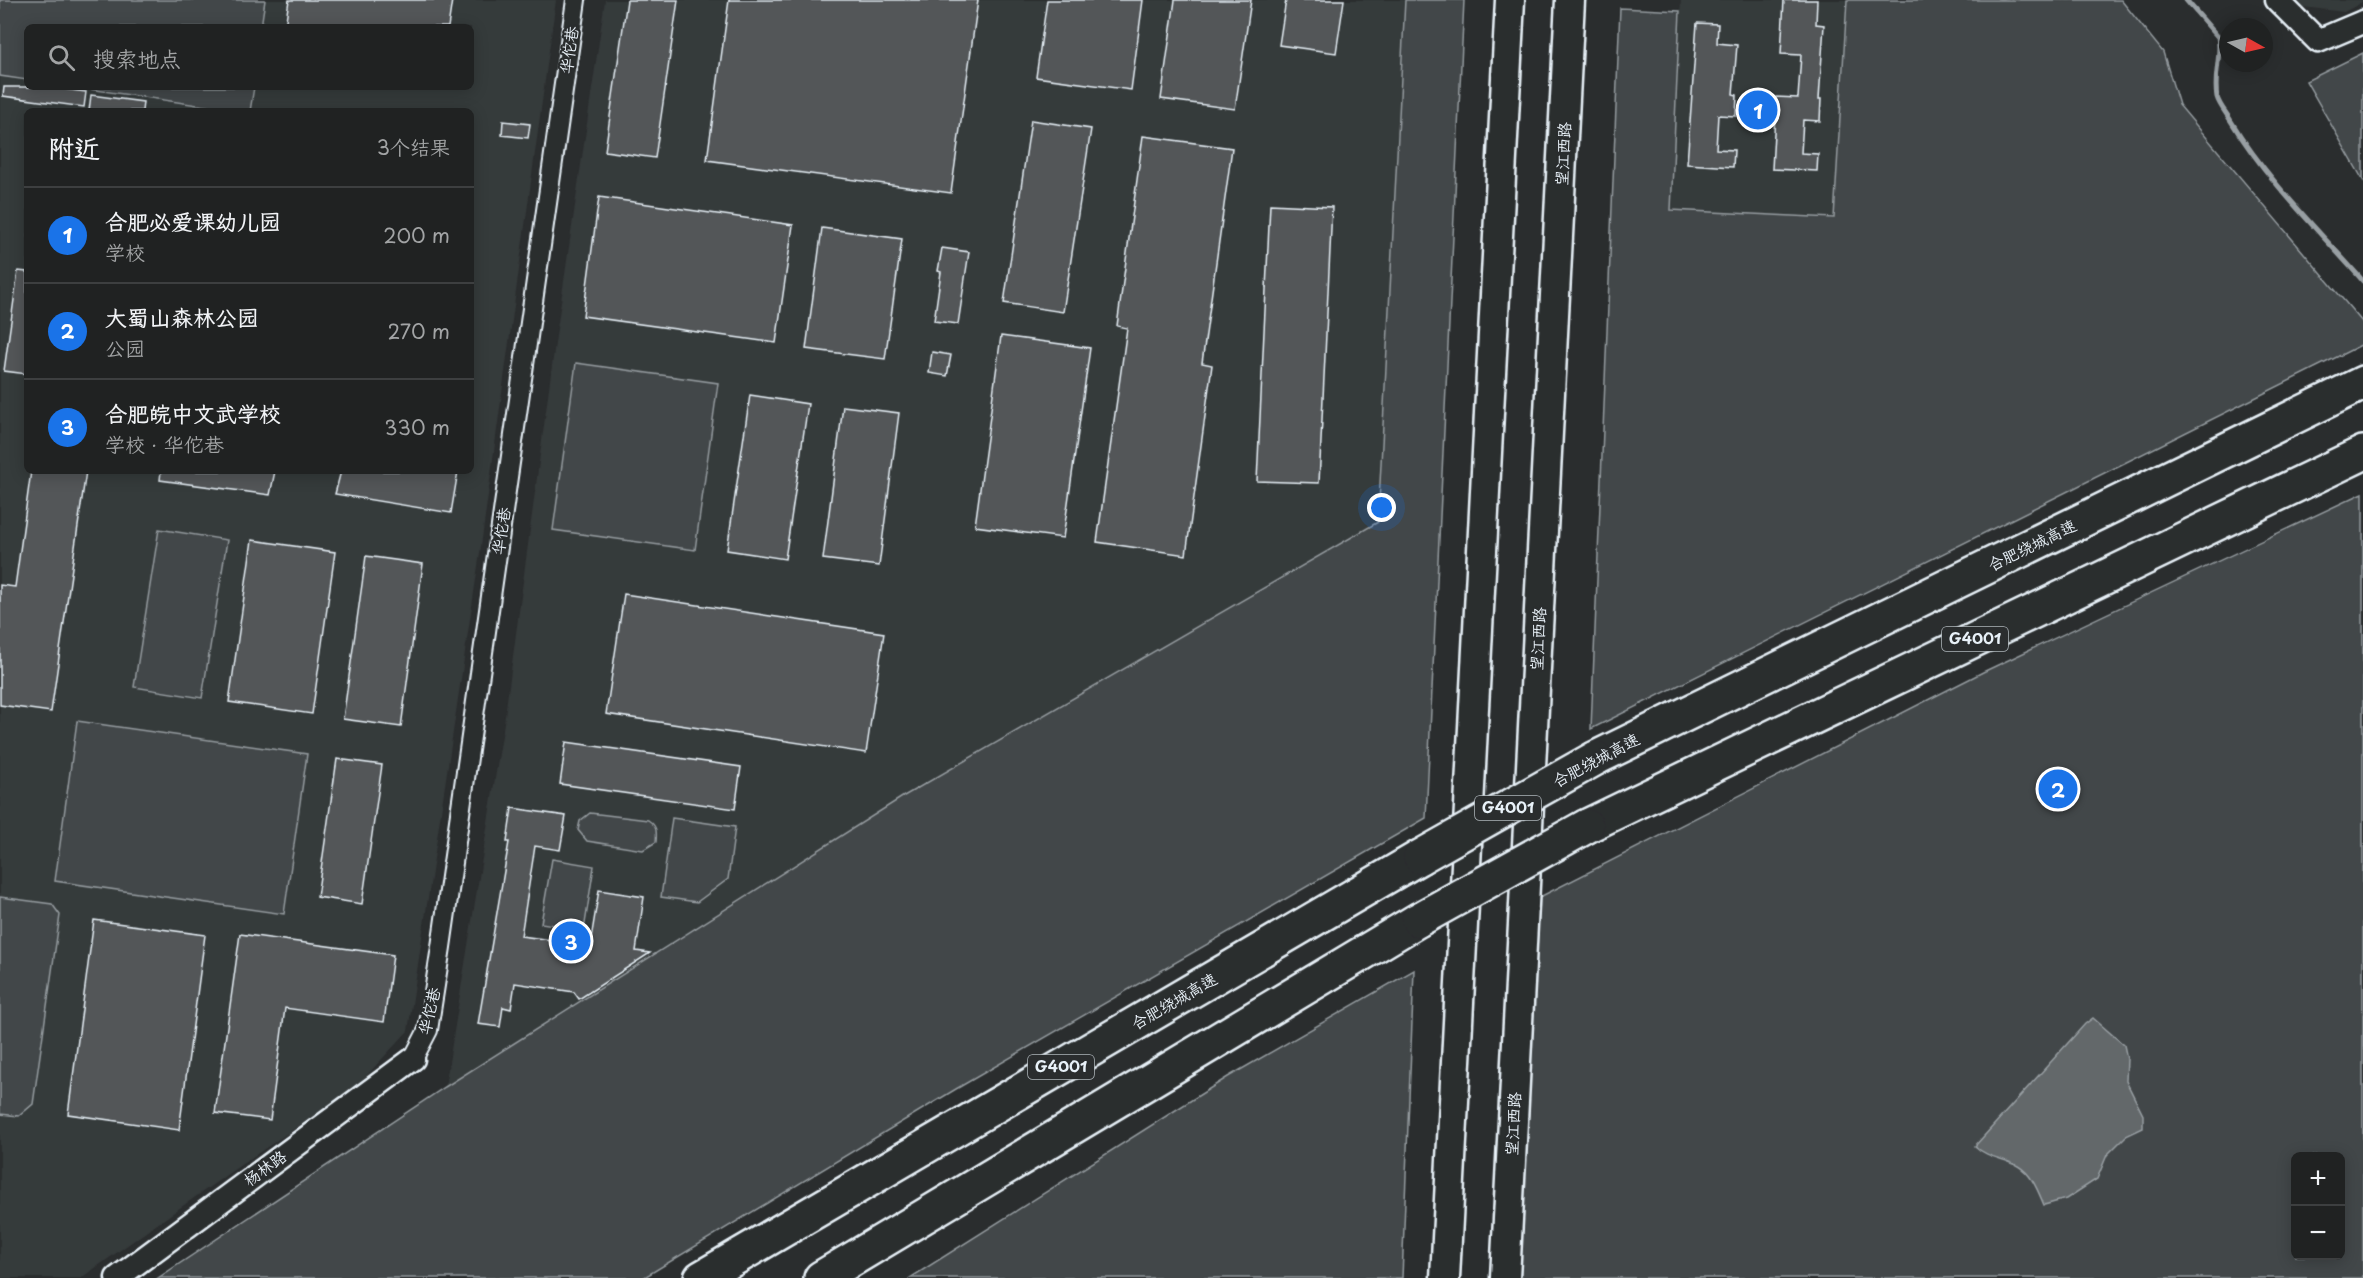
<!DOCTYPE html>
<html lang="zh">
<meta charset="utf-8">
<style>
body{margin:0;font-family:"Playpen Sans","LXGW WenKai TC",sans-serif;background:#2d2f2f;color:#f1f3f6}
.controls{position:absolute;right:18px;bottom:18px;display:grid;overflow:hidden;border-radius:9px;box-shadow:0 3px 15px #0003}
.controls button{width:54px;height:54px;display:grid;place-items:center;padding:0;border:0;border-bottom:2px solid #3d3f40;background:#202222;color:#f1f3f6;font:30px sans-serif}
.compass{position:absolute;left:2219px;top:18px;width:54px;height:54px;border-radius:50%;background:#202222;box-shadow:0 3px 15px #0003;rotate:98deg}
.you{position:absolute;left:1382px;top:508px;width:21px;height:21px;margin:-15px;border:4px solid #fff;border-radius:50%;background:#1a73e8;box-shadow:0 0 0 9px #1a73e833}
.badge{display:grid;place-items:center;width:39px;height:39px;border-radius:50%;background:#1a73e8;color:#fff;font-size:20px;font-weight:700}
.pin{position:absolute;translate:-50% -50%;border:3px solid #fff;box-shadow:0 2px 6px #0006}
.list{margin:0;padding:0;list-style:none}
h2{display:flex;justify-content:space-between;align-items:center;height:78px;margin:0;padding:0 24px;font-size:26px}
h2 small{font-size:20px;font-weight:400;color:#a2a4a5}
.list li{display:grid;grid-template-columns:39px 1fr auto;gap:18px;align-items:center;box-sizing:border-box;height:96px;padding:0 24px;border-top:2px solid #3d3f40}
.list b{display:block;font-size:22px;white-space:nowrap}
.list p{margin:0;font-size:20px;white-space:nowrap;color:#a2a4a5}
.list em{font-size:20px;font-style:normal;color:#a2a4a5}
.icon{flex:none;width:33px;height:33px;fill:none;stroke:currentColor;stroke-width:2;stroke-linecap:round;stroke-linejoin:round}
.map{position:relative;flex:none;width:2363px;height:1278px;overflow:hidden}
.search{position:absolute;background:#202222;box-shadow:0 3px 15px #0003;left:24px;top:24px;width:450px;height:66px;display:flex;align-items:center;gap:15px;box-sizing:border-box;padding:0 21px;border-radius:9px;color:#a2a4a5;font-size:22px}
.panel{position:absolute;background:#202222;box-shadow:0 3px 15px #0003;left:24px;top:108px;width:450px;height:366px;border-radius:9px}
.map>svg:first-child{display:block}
.built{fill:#363a3b}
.green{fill:#424648;stroke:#959ca0;stroke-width:1.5;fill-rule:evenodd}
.water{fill:#63686b;stroke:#989fa3;stroke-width:1.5}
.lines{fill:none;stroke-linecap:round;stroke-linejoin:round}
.stream{stroke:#989fa3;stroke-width:5}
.building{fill:#535759;stroke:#e8f1f8;stroke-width:1.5}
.minor-casing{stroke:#e8f1f8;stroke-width:22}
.tertiary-casing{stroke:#e8f1f8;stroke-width:27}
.primary-casing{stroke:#e8f1f8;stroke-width:33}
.motorway-casing{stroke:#e8f1f8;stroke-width:38}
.minor{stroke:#2a2d2e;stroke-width:18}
.tertiary{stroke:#2a2d2e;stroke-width:22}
.primary{stroke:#2a2d2e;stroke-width:28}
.motorway{stroke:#2a2d2e;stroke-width:33}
.motorway-bridge-casing{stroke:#e8f1f8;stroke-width:38;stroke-linecap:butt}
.motorway-bridge{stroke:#2a2d2e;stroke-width:33}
.labels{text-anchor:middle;stroke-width:4.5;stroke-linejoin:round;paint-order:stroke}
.shield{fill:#2a2d2e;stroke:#afb6bb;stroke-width:1.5}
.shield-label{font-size:15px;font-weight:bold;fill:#e8f1f8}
.street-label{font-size:16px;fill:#e8f1f8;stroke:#2a2d2e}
</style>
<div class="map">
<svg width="2363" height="1278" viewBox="0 0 2363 1278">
<rect width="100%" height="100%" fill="#2a2d2e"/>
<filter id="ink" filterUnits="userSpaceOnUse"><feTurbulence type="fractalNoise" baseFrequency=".0167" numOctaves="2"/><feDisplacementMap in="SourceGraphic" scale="12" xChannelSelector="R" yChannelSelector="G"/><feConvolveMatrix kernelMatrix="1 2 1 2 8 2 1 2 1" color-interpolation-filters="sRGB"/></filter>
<g filter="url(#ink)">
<g class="built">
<polygon points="265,0 556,0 481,546 408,1031 356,1087 232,1171 81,1278 0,1278 0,76 27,80 27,87 76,87 238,111 27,111 27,471 471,471 471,111 250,111 254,87 471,87 471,27 261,27"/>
<polygon points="605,0 1405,0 1378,522 904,796 445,1087 504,723 556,336"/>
<polygon points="1681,0 1847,0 1834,218 1670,210"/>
<polygon points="2297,0 2363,0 2363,2 2344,12 2303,7"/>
</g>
<g class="green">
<polygon points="0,0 265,0 261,27 27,27 27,80 0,76"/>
<polygon points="1405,0 1464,0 1426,818 956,1089 643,1278 158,1278 445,1087 904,796 1378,522"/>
<polygon points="1847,0 2121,0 2163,52 2179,105 2363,323 2363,344 1591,729 1620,8 1680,11 1671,210 1834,218"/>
<polygon points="2363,53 2363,180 2306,81"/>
<polygon points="76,87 254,87 250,111 238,111"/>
<polygon points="576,363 718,383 695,550 553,530"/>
<path d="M2363 493V1278H1505L1524 905 1983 672ZM2296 1156H2340V1256H2296Z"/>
<polygon points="159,529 227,540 202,698 134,687"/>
<polygon points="77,721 307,754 284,914 55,881"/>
<path d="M590 813 648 820C657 826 657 831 656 842L643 850 587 841 578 830 580 821Z"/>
<polygon points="672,818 735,827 728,879 697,902 661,897"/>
<polygon points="552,859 594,866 584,930 541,923"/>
<polygon points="0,897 52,904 60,915 33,1104 19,1116 0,1114"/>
<polygon points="1414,970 1402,1278 910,1278 1228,1077"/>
</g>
<path class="water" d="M2093 1018 2124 1045 2127 1059 2126 1081 2143 1115V1128L2126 1136 2107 1155 2097 1179 2066 1199 2044 1205C2038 1191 2032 1174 2018 1166 2004 1158 1987 1158 1975 1146L2085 1024Z"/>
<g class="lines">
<path class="stream" d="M2186 0 2218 37C2222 56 2213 76 2217 97 2219 105 2227 114 2231 121 2266 179 2318 230 2363 281"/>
</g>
<g class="building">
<polygon points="289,0 452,0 448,27 285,27"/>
<polygon points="627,0 678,0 655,158 605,151"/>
<polygon points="729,0 978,0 951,193 707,160"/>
<polygon points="1047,0 1143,0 1131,90 1036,77"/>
<polygon points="1175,0 1251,0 1235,109 1161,99"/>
<polygon points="1286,0 1344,0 1336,53 1279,45"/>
<polygon points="1784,0 1817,0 1816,24 1824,25 1819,99 1821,99 1820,121 1803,120 1801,153 1818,154 1817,171 1772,169 1776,97 1798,98 1801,55 1781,54"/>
<polygon points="1697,23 1718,24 1717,43 1737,45 1733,94 1737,95 1736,116 1718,115 1716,149 1734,150 1733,167 1687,164"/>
<polygon points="4,87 48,87 86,92 84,107 3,96"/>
<polygon points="91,95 143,102 142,111 89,111"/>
<polygon points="1031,120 1091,129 1063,312 1004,303"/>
<polygon points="503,121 530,124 528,138 502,135"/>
<polygon points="1143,136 1232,148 1202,363 1212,365 1186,555 1097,542 1127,328 1117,326"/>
<polygon points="599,197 793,225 776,343 583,316"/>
<polygon points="1270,204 1332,207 1319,483 1257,481"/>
<polygon points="822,228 902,239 885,359 806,349"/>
<polygon points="942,248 969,252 958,324 934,321 941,272 938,271"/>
<polygon points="18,271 27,272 27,374 4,371"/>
<polygon points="1001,336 1090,348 1063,538 975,526"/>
<polygon points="932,352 951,355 947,376 929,373"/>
<polygon points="750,395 808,404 785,559 727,550"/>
<polygon points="843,406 899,413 879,566 823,559"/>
<polygon points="31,471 86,471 51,712 0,705 0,585 15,587"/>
<polygon points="161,471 275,471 270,495 160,480"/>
<polygon points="341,471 458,471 451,513 335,494"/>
<polygon points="252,540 335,552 312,714 229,702"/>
<polygon points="366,556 423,564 401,727 343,719"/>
<polygon points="624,594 884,633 866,753 606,714"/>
<polygon points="566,742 741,767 735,809 560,784"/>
<polygon points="337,759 382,765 362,904 317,897"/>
<polygon points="512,808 566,816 560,850 535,846 521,936 590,945 599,890 644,897 636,951 650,953 579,999 574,992 515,983 511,1009 503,1007 500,1027 478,1024 509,842 507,842"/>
<polygon points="94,920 205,935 179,1130 68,1114"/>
<polygon points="240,934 393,955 384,1022 285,1008 270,1120 215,1113"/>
</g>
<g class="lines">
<g class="minor-casing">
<polyline id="minor" points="413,1059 428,1030 441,947 576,0"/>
</g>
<g class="tertiary-casing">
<g id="tertiary">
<polyline points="2277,0 2318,41 2363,22"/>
<polyline points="117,1278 413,1059"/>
</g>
</g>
<g class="primary-casing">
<g id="primary">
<polyline points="1445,1278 1510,0"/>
<polyline points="1505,1278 1570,0"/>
</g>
</g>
<g class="motorway-casing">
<g id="motorway">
<polyline points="1596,758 2363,383"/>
<polyline points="1587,826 2363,453"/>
<polyline points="701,1278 1420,857"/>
<polyline points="821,1278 1418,920"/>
</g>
</g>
<use href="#minor" class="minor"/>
<use href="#tertiary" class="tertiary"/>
<use href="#primary" class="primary"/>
<use href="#motorway" class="motorway"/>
<g class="motorway-bridge-casing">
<g id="motorway-bridge">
<polyline points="1420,857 1596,758"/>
<polyline points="1418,920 1587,826"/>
</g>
</g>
<use href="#motorway-bridge" class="motorway-bridge"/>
</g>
</g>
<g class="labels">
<g class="shield">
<rect x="1942" y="627" width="66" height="24" rx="4.5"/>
<rect x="1475" y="796" width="66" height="24" rx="4.5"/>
<rect x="1028" y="1055" width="66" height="24" rx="4.5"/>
</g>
<g class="shield-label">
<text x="1975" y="644">G4001</text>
<text x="1508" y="813">G4001</text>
<text x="1061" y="1072">G4001</text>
</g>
<g class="street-label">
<text transform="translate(569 50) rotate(-82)" y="6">华佗巷</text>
<text transform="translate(1563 154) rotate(-87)" y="6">望江西路</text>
<text transform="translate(501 531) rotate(-82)" y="6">华佗巷</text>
<text transform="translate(2032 545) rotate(-26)" y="6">合肥绕城高速</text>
<text transform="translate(1538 639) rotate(-87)" y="6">望江西路</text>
<text transform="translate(1596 760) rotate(-28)" y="6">合肥绕城高速</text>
<text transform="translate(1174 1001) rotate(-30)" y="6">合肥绕城高速</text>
<text transform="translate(429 1011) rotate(-77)" y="6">华佗巷</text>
<text transform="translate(1513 1124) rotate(-87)" y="6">望江西路</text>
<text transform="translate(265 1168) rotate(-36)" y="6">杨林路</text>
</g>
</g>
</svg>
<div class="controls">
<button>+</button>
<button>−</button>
</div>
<svg class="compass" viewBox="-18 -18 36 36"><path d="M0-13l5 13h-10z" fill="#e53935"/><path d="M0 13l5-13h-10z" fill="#a2a4a5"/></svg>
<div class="you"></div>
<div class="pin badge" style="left:1758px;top:110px">1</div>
<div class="pin badge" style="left:2058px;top:789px">2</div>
<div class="pin badge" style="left:571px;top:941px">3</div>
<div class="search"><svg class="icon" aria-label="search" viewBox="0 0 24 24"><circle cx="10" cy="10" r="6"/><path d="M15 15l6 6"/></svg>搜索地点</div>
<section class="panel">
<h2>附近<small>3个结果</small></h2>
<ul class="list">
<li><span class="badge">1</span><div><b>合肥必爱课幼儿园</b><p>学校</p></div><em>200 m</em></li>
<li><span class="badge">2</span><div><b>大蜀山森林公园</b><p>公园</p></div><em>270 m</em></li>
<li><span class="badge">3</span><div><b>合肥皖中文武学校</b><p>学校 · 华佗巷</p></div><em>330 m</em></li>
</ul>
</section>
</div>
